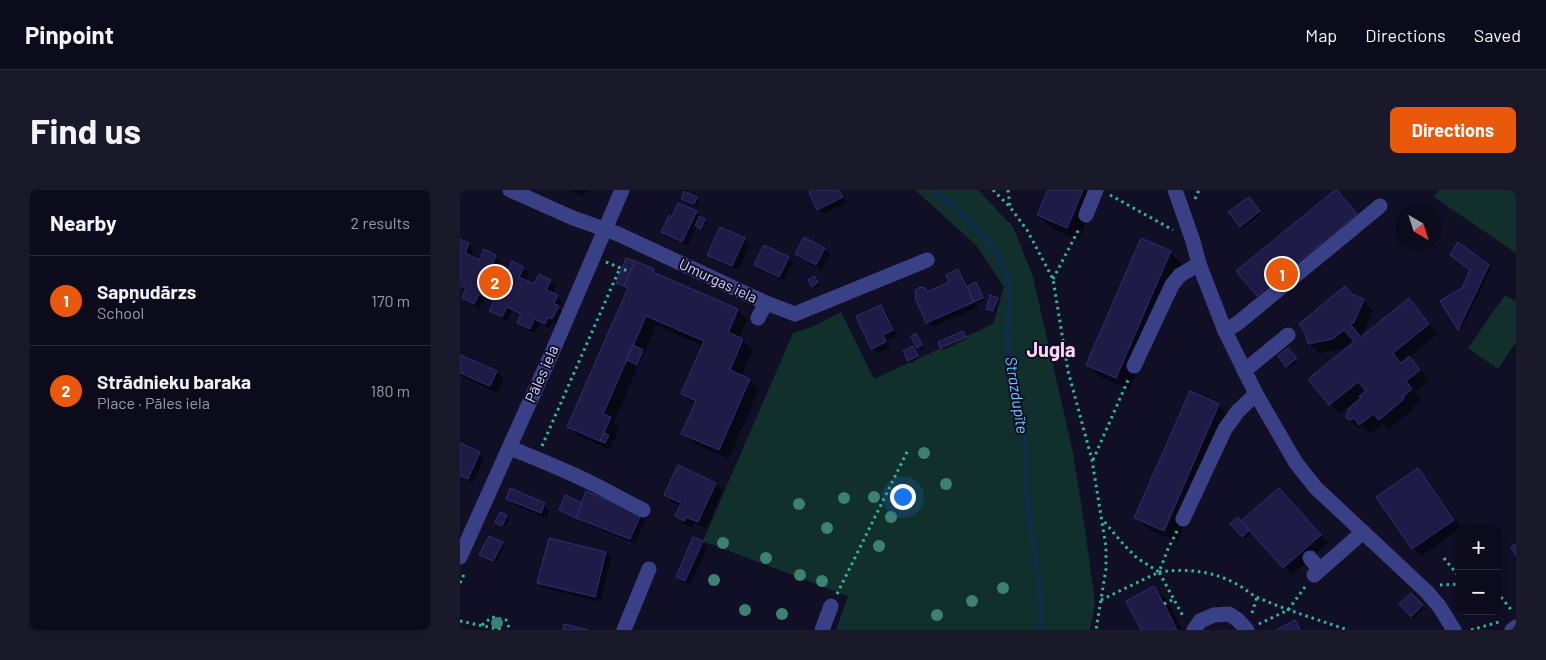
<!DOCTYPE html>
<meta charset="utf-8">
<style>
body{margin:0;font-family:Barlow,sans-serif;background:#1a1929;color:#f1f3f6}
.controls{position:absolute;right:15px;bottom:15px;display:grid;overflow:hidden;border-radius:8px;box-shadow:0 1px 4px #0004}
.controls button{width:45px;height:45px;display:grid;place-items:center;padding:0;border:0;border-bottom:1px solid #2c2b3b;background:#0c0b1c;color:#f1f3f6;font:25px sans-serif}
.compass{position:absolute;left:936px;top:15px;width:45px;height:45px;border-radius:50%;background:#0c0b1c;box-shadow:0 1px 4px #0004;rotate:141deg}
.you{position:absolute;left:442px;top:306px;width:18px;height:18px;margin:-12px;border:4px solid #fff;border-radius:50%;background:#1a73e8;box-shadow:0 0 0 8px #1a73e833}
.badge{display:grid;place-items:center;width:32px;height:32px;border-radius:50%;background:#ea580c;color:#fff;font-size:16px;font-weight:700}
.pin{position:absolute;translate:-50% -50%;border:2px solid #fff;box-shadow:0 1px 5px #0006}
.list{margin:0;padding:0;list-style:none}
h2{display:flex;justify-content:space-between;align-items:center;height:65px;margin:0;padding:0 20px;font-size:21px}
h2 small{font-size:16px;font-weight:400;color:#9a9ba3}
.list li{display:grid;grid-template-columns:32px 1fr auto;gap:15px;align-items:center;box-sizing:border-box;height:90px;padding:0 20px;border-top:1px solid #2c2b3b}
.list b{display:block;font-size:19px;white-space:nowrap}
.list p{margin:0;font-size:16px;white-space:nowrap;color:#9a9ba3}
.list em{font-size:16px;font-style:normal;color:#9a9ba3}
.map{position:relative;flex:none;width:1056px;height:440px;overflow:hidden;border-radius:8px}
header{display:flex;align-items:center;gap:30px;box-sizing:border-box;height:70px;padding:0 25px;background:#0c0b1c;border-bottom:1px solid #2c2b3b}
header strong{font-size:24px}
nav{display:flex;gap:28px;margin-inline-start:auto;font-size:18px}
.intro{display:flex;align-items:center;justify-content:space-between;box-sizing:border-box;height:120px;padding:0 30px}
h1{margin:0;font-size:35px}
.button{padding:12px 22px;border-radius:8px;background:#ea580c;color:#fff;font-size:18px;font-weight:700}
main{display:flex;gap:30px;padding:0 30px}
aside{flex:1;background:#0c0b1c;border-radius:8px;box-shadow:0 1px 4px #0004}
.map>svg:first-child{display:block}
.green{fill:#12302b}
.shadow{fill:#0007;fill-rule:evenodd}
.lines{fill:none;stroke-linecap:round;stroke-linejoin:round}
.stream{stroke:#0e2c4b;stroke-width:5}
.building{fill:#1f1b47;stroke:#332d73}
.path{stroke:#30b7a0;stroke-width:3;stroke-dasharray:2.5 4;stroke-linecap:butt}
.minor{stroke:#3a4085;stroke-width:15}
.tree{fill:#3c8172}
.labels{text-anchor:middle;stroke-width:4;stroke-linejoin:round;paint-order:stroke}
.street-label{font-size:15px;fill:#d4d4ff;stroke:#100f26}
.water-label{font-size:16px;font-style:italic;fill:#63c8fe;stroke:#100f26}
.district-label{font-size:20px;font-weight:bold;fill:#ffd6f5;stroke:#100f26}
</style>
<header>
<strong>Pinpoint</strong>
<nav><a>Map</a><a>Directions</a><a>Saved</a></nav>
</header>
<div class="intro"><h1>Find us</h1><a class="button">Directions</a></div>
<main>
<aside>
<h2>Nearby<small>2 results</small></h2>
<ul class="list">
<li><span class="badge">1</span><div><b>Sapņudārzs</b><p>School</p></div><em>170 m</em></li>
<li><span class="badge">2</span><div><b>Strādnieku baraka</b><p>Place · Pāles iela</p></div><em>180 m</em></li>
</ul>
</aside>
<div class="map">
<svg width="1056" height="440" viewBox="0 0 1056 440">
<rect width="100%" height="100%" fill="#100f26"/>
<g class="green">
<polygon points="455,0 518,0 553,37 573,87 613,263 624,332 635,413 630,440 376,440 388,406 243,351 333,143 352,137 381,122 414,189 533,134 544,97 516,55"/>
<polygon points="979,0 1056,0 1056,63 974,7"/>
<polygon points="1045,105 1056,112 1056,152 1038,179 1008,158"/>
</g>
<g class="shadow">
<polygon points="109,0 127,0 124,7"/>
<polygon points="220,0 228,0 227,4 239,10 237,16 225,11 223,9 225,2"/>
<polygon points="353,0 381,0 387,13 364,24 358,19"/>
<polygon points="589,0 641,0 619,50 591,38 578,25"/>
<polygon points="882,6 902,30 803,111 778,81"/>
<polygon points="791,11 801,24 783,38 781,36"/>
<polygon points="236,22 247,32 243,40 237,36 228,56 208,47 202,42 213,28"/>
<polygon points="261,39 284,49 290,55 278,80 254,70 249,65"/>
<polygon points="0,50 8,54 14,59 10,67 20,71 24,61 36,67 41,72 37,80 47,84 64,78 69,83 65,91 75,96 79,86 91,91 96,96 92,104 97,106 102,112 99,118 103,122 98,134 93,132 90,138 80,134 75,143 64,138 59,133 62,126 52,121 47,131 36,126 31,121 34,113 24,109 20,119 8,113 3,108 7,100 0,97"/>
<polygon points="364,59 370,64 362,80 341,69 336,64"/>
<polygon points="710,62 723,75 669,200 640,187 628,174"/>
<polygon points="328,68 333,73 324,91 301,80 296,75"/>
<polygon points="1029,76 1031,78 1001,141 982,111 1003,98"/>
<path d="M193 81 198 85 278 120 287 130 279 148 283 150 293 160 281 186 290 190 299 199 269 269 233 253 223 244 235 215 222 204 243 156 196 135 179 176H178L154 232 160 238 150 260 119 246 109 237 169 100 157 93ZM275 123H278L267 148 264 147Z"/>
<polygon points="498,81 503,86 509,97 518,96 524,110 517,114 518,117 473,137 468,132 468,103 491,92"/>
<polygon points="356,90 360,95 355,98 353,96"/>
<polygon points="893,106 903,110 913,120 904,142 900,145 902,147 949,110 978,144 949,168 969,190 955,202 961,210 951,218 953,219 929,239 923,233 910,244 903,237 900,239 898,238 888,228 903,208 901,206 880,224 870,214 895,153 893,150 883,159 859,163 849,153"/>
<polygon points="537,109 539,111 536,123 530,121 528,119"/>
<polygon points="421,116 426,121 437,146 427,150 430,158 417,163 412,158"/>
<polygon points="503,142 507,149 484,160 481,158 480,153"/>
<polygon points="456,145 464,158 460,160 458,157"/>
<polygon points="453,157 459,168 451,173 449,170"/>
<polygon points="831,162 838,171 830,178 827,176"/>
<polygon points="0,166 37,182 44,190 38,203 0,186"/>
<polygon points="730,203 758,215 771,228 717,352 689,340 676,327"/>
<polygon points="0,254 19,263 24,268 13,293 0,287"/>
<polygon points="219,276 256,294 263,301 246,339 234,333 232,337 224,334 216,326 221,316 213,313 205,305"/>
<polygon points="958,280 965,287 1001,338 961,366 953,358"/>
<polygon points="827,307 868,353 832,385 792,341 785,348 772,334 781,332"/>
<polygon points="47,308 84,314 89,320 86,328 52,314"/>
<polygon points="122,314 180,325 185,330 175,354 122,332 119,329 100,320"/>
<polygon points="40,323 49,329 45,337 38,334"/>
<polygon points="89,349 146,363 151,368 140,412 84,398 78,393"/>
<polygon points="234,349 242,353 248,358 230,395 222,392 217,387"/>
<polygon points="42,354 44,356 36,373 23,367"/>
<polygon points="694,397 707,410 722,440 682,440"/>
<polygon points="951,404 964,418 954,428 941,414"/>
</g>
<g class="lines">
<path class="stream" d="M471 0C498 16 536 53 546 83 553 105 545 134 548 155 554 190 563 224 566 259 567 277 565 295 567 312 572 355 583 397 581 440"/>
</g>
<g class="building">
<polygon points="351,0 379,0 383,7 357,20 349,2"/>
<polygon points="588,0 623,0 607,38 577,25"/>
<polygon points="875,0 877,0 897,24 797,106 776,81"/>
<polygon points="224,1 237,7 234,14 221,9"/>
<polygon points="789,7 800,21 780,37 768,22"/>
<polygon points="218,13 237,21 222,52 201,42 209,25 212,27"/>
<polygon points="239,26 245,29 241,39 235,36"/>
<polygon points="260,37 285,48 272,76 247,65"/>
<polygon points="344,47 365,58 356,75 335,64"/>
<polygon points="681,48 711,61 656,188 626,175"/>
<polygon points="0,49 9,53 5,63 19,70 24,59 36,65 32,76 47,83 52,71 64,77 59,87 74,94 79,84 91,90 86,100 98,105 94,113 99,116 92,129 88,127 85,134 74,129 70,139 57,133 61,124 47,117 42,127 29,121 34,111 19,104 14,114 2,108 6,98 0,96"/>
<polygon points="998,52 1029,75 998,140 980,111 1002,98 1010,80 990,65"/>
<polygon points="304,55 329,67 319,87 294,75"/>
<polygon points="166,68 175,71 164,96 156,93"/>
<polygon points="175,71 194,79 193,82 278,119 268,142 283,149 270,180 290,189 259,260 221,244 236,211 221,204 244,151 186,126 143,224 151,227 140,251 107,237 168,98 164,96"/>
<polygon points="498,79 514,112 466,133 455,108 456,107 455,101 458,98 461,97 465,98 467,102 489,92 486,85"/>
<polygon points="354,86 358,92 352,97 348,90"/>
<polygon points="516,92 523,108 514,112 507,97"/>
<polygon points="885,96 892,104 904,109 894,132 891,135 901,147 949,108 969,134 933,163 941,173 949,166 960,180 946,191 952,199 943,207 944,209 919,230 913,224 899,235 894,228 890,230 886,228 886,225 889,222 887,220 901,208 899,206 906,201 898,192 869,215 848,189 894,152 884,140 872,149 848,154 845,143 839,134"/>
<polygon points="530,105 538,108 533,121 526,119"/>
<polygon points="421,115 433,140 423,145 426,152 411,159 396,126"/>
<polygon points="503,141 506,147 480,158 478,152"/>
<polygon points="456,143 462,155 457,158 451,146"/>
<polygon points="173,155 183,160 177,175 167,170"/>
<polygon points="453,156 458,166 448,171 443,161"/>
<polygon points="828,158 837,168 826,177 818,166"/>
<polygon points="0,165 37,181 30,196 0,183"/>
<polygon points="730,201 759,214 704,341 674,328"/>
<polygon points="144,243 149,245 145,253 140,251"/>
<polygon points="0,253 20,262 8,289 0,286"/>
<polygon points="218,275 256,293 238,332 226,327 224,331 215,326 221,313 204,305"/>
<polygon points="958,278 994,330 952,359 916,307"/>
<polygon points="50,298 85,313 81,323 46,309"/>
<polygon points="819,298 861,345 823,378 781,331"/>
<polygon points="126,301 181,324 170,349 116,328"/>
<polygon points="105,305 122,313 116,328 99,320"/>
<polygon points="40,322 47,325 42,336 35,332"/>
<polygon points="778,327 789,340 782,347 770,334"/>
<polygon points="29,346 43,352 33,371 19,365"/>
<polygon points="233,347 243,351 225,391 216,387"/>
<polygon points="89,348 146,362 135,407 77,393"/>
<polygon points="1056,354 1056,366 1051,357"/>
<polygon points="694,396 704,414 717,440 681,440 666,411"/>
<polygon points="951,403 963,415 951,427 939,414"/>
<polygon points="835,430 840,440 816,440"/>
<polygon points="104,434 128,440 103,440"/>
</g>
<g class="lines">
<g class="path">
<polyline points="533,0 550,17 567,40 593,89 608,181 632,270 646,357 646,379 636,440"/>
<polyline points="548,0 550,17"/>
<polyline points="650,5 713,40"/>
<polyline points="735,9 739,0"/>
<polyline points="146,72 170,82"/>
<polyline points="593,89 619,39"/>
<polyline points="82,256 160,78"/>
<polyline points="633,270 669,188"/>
<polyline points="717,341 708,359 699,382 724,428"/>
<polyline points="984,368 1000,388"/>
<path d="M699 382C725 378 755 381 778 395 786 399 792 406 801 409 829 421 859 430 888 440"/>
<polyline points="0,393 5,382"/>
<polyline points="980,395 1000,394"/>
<polyline points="1037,402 1053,422"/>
<polyline points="377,404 448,260"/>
<polyline points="641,410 699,382 677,368 664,355 642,329"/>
<polyline points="704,414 714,409"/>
<polyline points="792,423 797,407"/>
<polyline points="0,431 43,440"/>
<polyline points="799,434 828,420 845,397"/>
<polyline points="22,435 32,427 46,430 50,440"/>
<polyline points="1011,440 1039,432"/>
</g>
<g class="minor">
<polyline points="50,0 113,28 158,44 306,113 335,124 467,70"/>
<polyline points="715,0 733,51 739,74 765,141 796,204 836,273 856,298 967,402 979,416 994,440"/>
<polyline points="626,25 636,0"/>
<polyline points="298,128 306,113"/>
<polyline points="765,141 778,133 920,16"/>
<polyline points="674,176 712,95 720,85 739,74"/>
<polyline points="784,181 828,145"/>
<path d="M50 258C83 271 117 285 149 302 160 308 171 314 183 320"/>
<polyline points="723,329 765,239 778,221 796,204"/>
<polyline points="0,367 94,158 162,0"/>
<polyline points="850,368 860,380"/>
<polyline points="854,385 903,342"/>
<polyline points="164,440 189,379"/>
<polyline points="362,440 371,416"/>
<polyline points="734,440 740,431 754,425 769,424 778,430 787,440"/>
<polyline points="1052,440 1056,437"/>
</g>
</g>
<g class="tree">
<circle cx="464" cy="263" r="6"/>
<circle cx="486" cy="294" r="6"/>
<circle cx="414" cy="307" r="6"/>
<circle cx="384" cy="308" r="6"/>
<circle cx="339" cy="314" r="6"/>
<circle cx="431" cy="327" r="6"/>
<circle cx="367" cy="338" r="6"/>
<circle cx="263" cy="353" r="6"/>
<circle cx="419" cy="356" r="6"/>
<circle cx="306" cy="368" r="6"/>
<circle cx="340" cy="385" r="6"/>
<circle cx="254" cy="390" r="6"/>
<circle cx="362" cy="391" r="6"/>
<circle cx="543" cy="398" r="6"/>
<circle cx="512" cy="411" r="6"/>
<circle cx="285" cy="420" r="6"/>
<circle cx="322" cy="424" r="6"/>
<circle cx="477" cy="425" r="6"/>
<circle cx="37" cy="433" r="6"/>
</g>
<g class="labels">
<g class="street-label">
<text transform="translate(258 91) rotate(25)" y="5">Umurgas iela</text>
<text transform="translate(82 184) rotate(-66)" y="5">Pāles iela</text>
</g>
<g class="water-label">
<text transform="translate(557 205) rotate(81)" y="6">Strazdupīte</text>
</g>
<g class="district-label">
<text x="591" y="167">Jugla</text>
</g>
</g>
</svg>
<div class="controls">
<button>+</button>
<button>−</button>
</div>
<svg class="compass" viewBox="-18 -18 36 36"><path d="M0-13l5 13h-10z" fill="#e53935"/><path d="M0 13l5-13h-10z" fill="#9a9ba3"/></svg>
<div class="you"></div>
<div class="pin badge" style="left:822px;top:84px">1</div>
<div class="pin badge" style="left:35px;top:92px">2</div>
</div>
</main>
